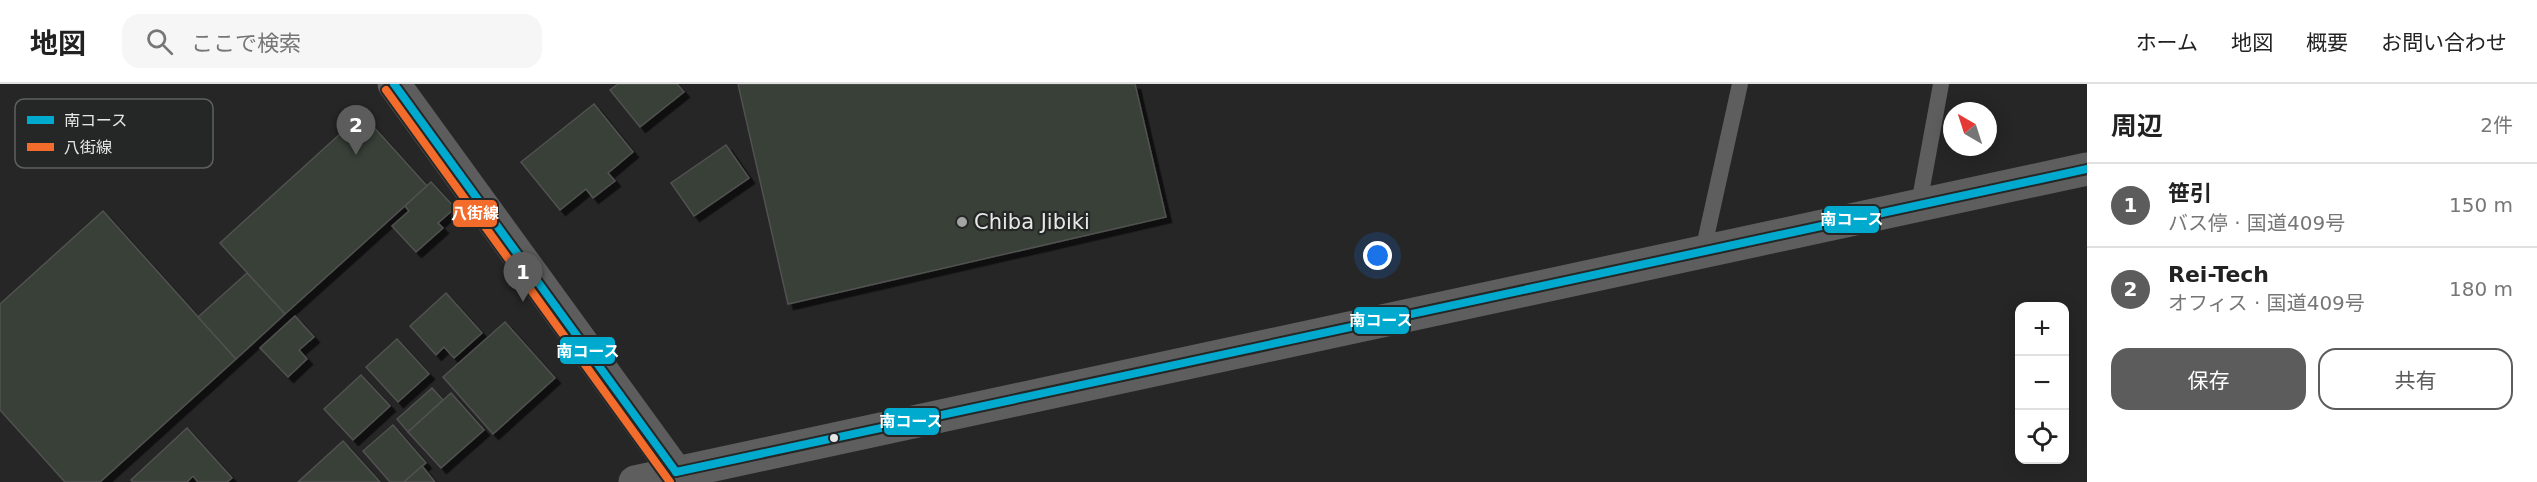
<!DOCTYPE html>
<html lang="ja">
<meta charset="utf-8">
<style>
body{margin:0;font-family:"DejaVu Sans","Noto Sans JP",sans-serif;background:#f6f6f6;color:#222}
.controls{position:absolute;right:18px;bottom:18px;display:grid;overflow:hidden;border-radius:12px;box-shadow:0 3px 15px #0003}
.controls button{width:54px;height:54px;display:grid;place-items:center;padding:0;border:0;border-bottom:2px solid #e0e0e0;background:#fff;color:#222;font:30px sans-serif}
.compass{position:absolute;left:1943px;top:18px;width:54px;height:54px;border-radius:50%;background:#fff;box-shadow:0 3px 15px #0003;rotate:321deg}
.you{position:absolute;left:1378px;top:172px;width:21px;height:21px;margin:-15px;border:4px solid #fff;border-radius:50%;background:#1a73e8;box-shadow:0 0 0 9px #1a73e833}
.badge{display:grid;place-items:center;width:39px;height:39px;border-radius:50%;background:#5c5c5c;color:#fff;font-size:20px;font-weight:700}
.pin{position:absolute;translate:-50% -50px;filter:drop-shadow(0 2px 3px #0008)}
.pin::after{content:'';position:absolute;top:32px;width:21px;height:18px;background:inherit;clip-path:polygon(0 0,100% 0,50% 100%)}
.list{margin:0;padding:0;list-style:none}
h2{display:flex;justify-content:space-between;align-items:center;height:78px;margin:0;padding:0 24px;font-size:26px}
h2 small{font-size:20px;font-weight:400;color:#767676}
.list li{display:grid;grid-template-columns:39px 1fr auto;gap:18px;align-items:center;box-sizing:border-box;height:84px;padding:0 24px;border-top:2px solid #e0e0e0}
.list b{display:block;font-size:22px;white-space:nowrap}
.list p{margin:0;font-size:20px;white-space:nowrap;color:#767676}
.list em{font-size:20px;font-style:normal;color:#767676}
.actions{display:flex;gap:12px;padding:18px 24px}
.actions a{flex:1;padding:14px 0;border:2px solid #5c5c5c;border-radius:18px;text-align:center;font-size:21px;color:#5c5c5c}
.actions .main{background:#5c5c5c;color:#fff}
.icon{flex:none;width:33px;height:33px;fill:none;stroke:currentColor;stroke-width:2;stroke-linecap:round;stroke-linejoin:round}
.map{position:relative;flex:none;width:2087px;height:398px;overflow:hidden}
header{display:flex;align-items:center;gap:36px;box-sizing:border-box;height:84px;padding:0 30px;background:#fff;border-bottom:2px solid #e0e0e0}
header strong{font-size:28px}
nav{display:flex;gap:33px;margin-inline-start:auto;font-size:21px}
.search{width:420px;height:54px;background:#f6f6f6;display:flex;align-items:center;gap:15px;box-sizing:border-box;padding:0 21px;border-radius:18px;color:#767676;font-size:22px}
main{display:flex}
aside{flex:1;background:#fff}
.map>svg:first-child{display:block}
.building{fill:#374037;stroke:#515151;stroke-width:1.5;filter:url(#shadow)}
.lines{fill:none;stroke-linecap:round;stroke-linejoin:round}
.service{stroke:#5e5e5e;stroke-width:16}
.minor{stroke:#5e5e5e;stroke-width:33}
.trunk{stroke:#5d5d5d;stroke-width:33}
.bus-1-casing{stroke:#252726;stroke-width:12}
.bus-2-casing{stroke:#252726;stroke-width:12}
.bus-1{stroke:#00a9ce;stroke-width:8}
.bus-2{stroke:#f36c2b;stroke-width:8}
.poi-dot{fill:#a3a4a3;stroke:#252726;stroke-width:2}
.bus-dot{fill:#e6e8e7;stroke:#252726;stroke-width:2}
.labels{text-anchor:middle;stroke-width:4.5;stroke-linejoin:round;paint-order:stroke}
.poi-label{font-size:21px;fill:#e6e8e7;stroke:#252726;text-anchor:start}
.key{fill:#252726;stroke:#5f6160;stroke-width:1.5}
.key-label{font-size:16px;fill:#e6e8e7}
.line-badge{stroke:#252726;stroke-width:2}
.badge-label{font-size:16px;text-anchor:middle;font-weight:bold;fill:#fff}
</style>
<header>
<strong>地図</strong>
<div class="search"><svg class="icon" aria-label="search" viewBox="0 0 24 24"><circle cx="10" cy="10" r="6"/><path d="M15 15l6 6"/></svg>ここで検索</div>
<nav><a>ホーム</a><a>地図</a><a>概要</a><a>お問い合わせ</a></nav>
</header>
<main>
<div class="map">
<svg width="2087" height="398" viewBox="0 0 2087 398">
<defs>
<filter id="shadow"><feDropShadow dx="5.5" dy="5.5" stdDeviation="0" flood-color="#0009"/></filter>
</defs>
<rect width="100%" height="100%" fill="#262626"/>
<g class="building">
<polygon points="618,0 677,0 684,8 640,43 610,6"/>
<polygon points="738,0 1135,0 1166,133 788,220"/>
<polygon points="594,20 633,68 608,89 615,97 593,114 586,105 560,126 521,78"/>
<polygon points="362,30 427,102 285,230 220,159"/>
<polygon points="726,61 749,94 694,132 671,99"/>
<polygon points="431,98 455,124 438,139 443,144 416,168 392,142 409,127 405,122"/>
<polygon points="103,127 236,275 100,398 65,398 0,326 0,220"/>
<polygon points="247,189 285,230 236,275 198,233"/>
<polygon points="446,209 482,249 454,274 444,263 436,271 410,242"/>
<polygon points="295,232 314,253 299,266 307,275 288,293 260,264"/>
<polygon points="505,238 555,294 493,350 443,293"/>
<polygon points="397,255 429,290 398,318 366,283"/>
<polygon points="361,291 390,322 353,356 324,325"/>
<polygon points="432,304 443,316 408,348 397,335"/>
<polygon points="451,309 484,346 441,384 408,348"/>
<polygon points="393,341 426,379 404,398 390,398 363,367"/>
<polygon points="187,344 232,394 227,398 198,398 193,392 187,398 133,398 131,396"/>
<polygon points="343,357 380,398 298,398"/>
<polygon points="422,382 435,398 404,398"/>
</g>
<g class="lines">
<g class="service">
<polyline points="1919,120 1941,0"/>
<polyline points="1703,167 1740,0"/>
</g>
<polyline class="minor" points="635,398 2087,85"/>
<polyline class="trunk" points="394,0 683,398"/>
<g class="bus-1-casing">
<g id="bus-1">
<polyline points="394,0 676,388"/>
<polyline points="676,388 2087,85"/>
</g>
</g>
<g class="bus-2-casing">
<polyline id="bus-2" points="386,6 670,398"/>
</g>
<use href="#bus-1" class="bus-1"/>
<use href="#bus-2" class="bus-2"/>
</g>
<circle class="poi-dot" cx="962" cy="138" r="6"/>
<circle class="bus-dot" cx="834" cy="354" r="5"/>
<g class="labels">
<g class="poi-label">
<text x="974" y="145">Chiba Jibiki</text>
</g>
</g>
<rect x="15" y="15" width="198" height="69" rx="9" class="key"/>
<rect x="27" y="32" width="27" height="8" fill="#00a9ce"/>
<rect x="27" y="59" width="27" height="8" fill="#f36c2b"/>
<g class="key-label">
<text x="64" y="42">南コース</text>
<text x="64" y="69">八街線</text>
</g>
<g class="line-badge">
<rect x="452" y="115" width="46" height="29" rx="6" fill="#f36c2b"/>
<rect x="1823" y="121" width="57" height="29" rx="6" fill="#00a9ce"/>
<rect x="1353" y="222" width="57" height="29" rx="6" fill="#00a9ce"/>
<rect x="559" y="252" width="57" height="29" rx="6" fill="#00a9ce"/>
<rect x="883" y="323" width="57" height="29" rx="6" fill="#00a9ce"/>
</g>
<g class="badge-label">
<text x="475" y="135">八街線</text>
<text x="1852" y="141">南コース</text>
<text x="1381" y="242">南コース</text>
<text x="588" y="273">南コース</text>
<text x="911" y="343">南コース</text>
</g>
</svg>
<div class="controls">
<button>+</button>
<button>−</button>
<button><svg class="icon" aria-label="locate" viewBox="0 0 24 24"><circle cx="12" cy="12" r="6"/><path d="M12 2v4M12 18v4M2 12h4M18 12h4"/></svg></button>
</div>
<svg class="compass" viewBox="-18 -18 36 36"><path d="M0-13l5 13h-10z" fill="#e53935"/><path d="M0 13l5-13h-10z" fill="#767676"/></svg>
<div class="you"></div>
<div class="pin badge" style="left:523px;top:218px">1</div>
<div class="pin badge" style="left:356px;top:71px">2</div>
</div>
<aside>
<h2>周辺<small>2件</small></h2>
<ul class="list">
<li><span class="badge">1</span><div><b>笹引</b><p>バス停 · 国道409号</p></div><em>150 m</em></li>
<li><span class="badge">2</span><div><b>Rei-Tech</b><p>オフィス · 国道409号</p></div><em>180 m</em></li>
</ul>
<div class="actions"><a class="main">保存</a><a>共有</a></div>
</aside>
</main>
